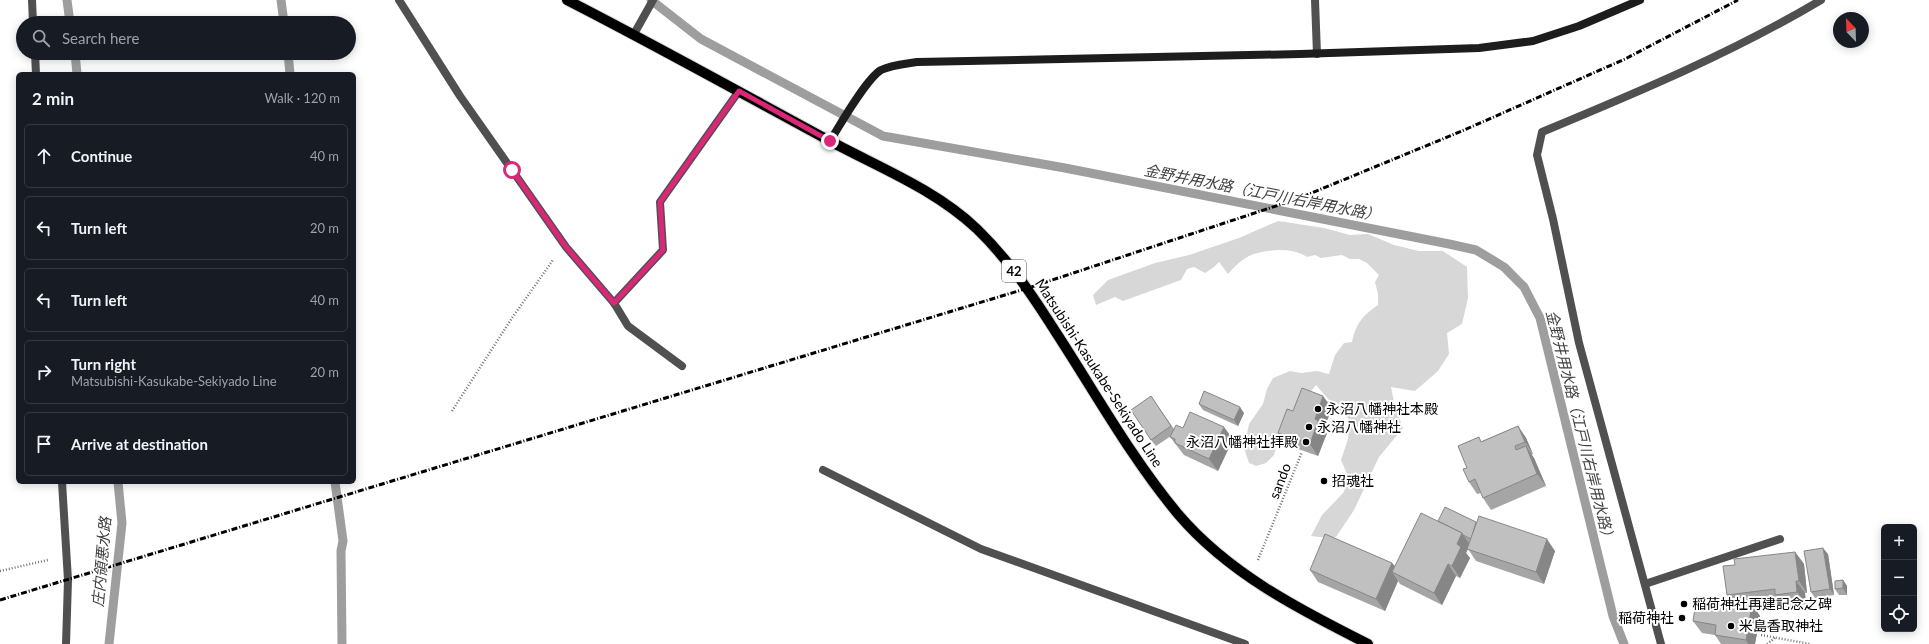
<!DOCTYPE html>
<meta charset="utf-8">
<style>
body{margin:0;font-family:Lato,"Noto Sans JP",sans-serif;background:#242831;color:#f1f3f6}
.controls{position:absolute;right:12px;bottom:12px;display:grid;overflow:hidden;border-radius:6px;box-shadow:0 2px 10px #0003}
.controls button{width:36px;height:36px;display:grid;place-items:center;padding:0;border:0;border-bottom:1px solid #363941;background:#171b24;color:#f1f3f6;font:20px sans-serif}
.compass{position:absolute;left:1833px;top:12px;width:36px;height:36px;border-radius:50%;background:#171b24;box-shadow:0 2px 10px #0003;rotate:337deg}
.stop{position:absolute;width:12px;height:12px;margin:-9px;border:3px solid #db2777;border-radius:50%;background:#fff}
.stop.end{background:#db2777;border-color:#fff;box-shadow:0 1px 4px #0008}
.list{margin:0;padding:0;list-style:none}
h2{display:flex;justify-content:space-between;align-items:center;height:52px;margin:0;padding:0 16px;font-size:17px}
h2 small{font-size:13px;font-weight:400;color:#9ea1a6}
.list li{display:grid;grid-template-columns:26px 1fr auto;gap:12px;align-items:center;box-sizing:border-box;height:64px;margin:0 8px 8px;padding:0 8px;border:1px solid #363941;border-radius:6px}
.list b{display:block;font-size:15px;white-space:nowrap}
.list p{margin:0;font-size:13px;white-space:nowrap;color:#9ea1a6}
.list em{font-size:13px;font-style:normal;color:#9ea1a6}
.icon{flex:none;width:22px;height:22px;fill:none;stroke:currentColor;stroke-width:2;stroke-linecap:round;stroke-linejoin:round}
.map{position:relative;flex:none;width:1929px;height:644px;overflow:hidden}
.search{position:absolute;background:#171b24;box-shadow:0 2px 10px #0003;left:16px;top:16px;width:340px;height:44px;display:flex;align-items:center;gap:10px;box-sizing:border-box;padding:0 14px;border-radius:22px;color:#9ea1a6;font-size:15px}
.panel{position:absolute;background:#171b24;box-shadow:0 2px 10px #0003;left:16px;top:72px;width:340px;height:412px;border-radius:6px}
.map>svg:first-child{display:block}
.green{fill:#d7d7d7}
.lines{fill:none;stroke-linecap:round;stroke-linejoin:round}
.stream{stroke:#9e9e9e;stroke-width:9}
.primary-casing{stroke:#dbdbdb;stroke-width:12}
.path{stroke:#727272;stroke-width:2.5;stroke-dasharray:1 2;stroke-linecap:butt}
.lane{stroke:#505050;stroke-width:8}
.street{stroke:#505050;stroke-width:8}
.secondary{stroke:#1d1d1d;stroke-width:8}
.primary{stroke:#000;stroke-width:10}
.rail{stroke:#000;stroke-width:3;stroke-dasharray:6 2 1 2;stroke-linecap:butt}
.wall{fill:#a5a5a5}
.shaded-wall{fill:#868686}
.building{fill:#c0c0c0;stroke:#868686}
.route{stroke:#db2777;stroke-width:5}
.poi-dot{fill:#000;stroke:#fff;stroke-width:1.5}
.labels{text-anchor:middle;stroke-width:4;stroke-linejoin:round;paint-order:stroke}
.shield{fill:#fff;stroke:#4c4c4c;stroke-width:1}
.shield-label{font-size:13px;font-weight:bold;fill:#000}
.street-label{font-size:14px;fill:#000;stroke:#fff}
.poi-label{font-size:14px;fill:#000;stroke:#fff;text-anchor:start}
.water-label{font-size:15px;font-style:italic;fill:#3f3f3f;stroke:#fff}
</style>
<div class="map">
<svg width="1929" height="644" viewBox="0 0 1929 644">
<rect width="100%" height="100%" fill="#fff"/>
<path class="green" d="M1278 221 1324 228 1350 235 1368 234 1394 245 1419 251H1443L1467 267 1468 298 1462 324 1447 333 1449 354 1438 371 1415 391 1391 387 1395 407 1403 428 1379 457 1354 510 1336 537 1328 538 1311 536 1322 515 1344 492 1348 476 1341 460 1348 439 1349 419 1329 400 1316 385 1304 400 1294 408 1285 421 1278 438 1274 455 1266 463 1256 466 1249 463 1244 448 1249 424 1263 404 1267 389 1273 378 1290 371 1301 373 1317 371 1329 374 1335 355 1344 343 1352 342C1356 324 1362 316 1378 305V294L1375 282 1379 275 1367 263 1359 259H1350L1342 255 1321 258 1315 255 1307 257C1293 247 1264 249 1249 256 1241 260 1234 267 1228 274L1219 262 1214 267 1205 273 1194 267 1187 269 1181 280 1123 301 1115 297 1096 305 1093 295 1108 280 1155 263 1189 255 1239 238Z"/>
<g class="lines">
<g class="stream">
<polyline points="67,0 70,23"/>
<polyline points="281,0 284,23"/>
<polyline points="651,0 701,39 883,136 1065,168 1449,244 1476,250 1504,267 1524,287 1540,318 1613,616 1624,644"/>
<polyline points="75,53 77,74"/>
<polyline points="288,53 290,74"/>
<polyline points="335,482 343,541 341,551 342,644"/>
<polyline points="109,644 122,523 118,482"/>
</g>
<g class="primary-casing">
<path id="primary" d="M567 0C655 45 741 93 828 140 878 167 935 189 977 229 1009 260 1033 296 1057 334 1096 394 1132 459 1178 514 1228 573 1300 610 1368 644"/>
</g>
<g class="path">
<polyline points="452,411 512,318 553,260"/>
<polyline points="1258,560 1302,452"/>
<polyline points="0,571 48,560"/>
<polyline points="1761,635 1810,644"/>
<polyline points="1767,644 1775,638"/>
</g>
<polyline class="lane" points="1315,0 1317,54"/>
<g class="street">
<polyline points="32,0 33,23"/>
<polyline points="399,0 460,96 566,247 614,303 628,326 682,366"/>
<polyline points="634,34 653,0"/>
<polyline points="35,53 36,74"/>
<polyline points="614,303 663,250 660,202 739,91"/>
<polyline points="823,470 981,549 1245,644"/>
<polyline points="62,482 68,580 66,644"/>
<polyline points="1645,584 1780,539"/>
<path d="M1661 644 1579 343 1553 219 1537 155 1542 132C1636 93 1734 52 1821 0"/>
</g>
<path class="secondary" d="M830 141C840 125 866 79 881 70 891 65 905 64 917 62L1300 54 1479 48 1533 41 1579 26 1640 0"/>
<use href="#primary" class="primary"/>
<polyline class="rail" points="0,600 1028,288 1297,199 1462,131 1625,59 1738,0"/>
</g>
<g class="wall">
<polygon points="1151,396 1174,429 1183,428 1233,439 1218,471 1184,455 1170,437 1171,436 1156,446 1151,440"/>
<polygon points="1199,404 1244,413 1238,426 1203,410"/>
<polygon points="1332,408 1324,428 1327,433 1318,456 1287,445 1278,433 1293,411"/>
<polygon points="1518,426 1526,438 1533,454 1531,455 1534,458 1546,486 1491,510 1483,498 1481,493 1477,494 1469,482 1467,468 1482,441"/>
<polygon points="1438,521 1476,523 1555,551 1544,584 1476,561 1468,549 1466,553 1470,558 1460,578 1456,576 1442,605 1400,584 1398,581 1385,611 1318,582 1310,570 1392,563 1395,566"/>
<polygon points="1795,552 1804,564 1807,593 1805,593 1806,604 1783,607 1780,601 1752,605 1760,616 1755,644 1721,644 1715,635 1702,633 1693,621 1718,606 1731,601 1727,595 1735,565"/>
<polygon points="1828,554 1834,595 1815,598 1811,592"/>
<polygon points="1843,580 1847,586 1847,595 1839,595 1835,589"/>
</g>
<g class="shaded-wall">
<polygon points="1323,396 1332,408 1324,428 1327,433 1318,456 1310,444 1315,419"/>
<polygon points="1240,407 1244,413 1238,426 1234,420"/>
<polygon points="1518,426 1526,438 1533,454 1525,442"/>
<polygon points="1224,427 1233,439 1218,471 1209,459"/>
<polygon points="1526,446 1534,458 1546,486 1537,474"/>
<polygon points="1462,533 1470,545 1466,553 1470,558 1460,578 1452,566 1457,544"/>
<polygon points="1547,539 1555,551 1544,584 1536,572"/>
<polygon points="1823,548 1828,554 1834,595 1830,589"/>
<polygon points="1795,552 1804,564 1807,593 1799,581"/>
<polygon points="1392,563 1401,574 1392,572 1398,581 1385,611 1376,599"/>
<polygon points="1448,564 1456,576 1442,605 1434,593"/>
<polygon points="1843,580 1847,586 1847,595 1843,588"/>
<polygon points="1796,581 1805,593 1806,604 1797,592"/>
<polygon points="1752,604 1760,616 1755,644 1748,644 1746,640"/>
</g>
<g class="building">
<polygon points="1302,388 1323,396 1315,419 1318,421 1310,444 1278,433 1287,409 1293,411"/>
<polygon points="1204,391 1240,407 1234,420 1199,404"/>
<polygon points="1151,396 1171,426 1151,440 1131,410"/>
<polygon points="1190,412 1224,427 1209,459 1175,443 1175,439 1170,437 1176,425 1183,428"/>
<polygon points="1518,426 1525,442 1515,446 1516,450 1526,446 1537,474 1483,498 1475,479 1469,482 1463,469 1467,468 1458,446 1479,437 1481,442"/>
<polygon points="1445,507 1476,522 1471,539 1463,535 1462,533 1438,521"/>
<polygon points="1421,513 1462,533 1457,544 1461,547 1452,566 1448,564 1434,593 1392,572"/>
<polygon points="1479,516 1547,539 1536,572 1467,549"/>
<polygon points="1325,534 1392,563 1376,599 1310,570"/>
<polygon points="1823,548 1830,589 1811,592 1804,551"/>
<polygon points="1795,552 1799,581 1796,581 1797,592 1775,595 1775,589 1727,595 1723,566 1735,565 1734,559"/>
<polygon points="1843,580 1843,588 1835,589 1835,581"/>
<polygon points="1720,599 1752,604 1746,640 1715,635 1716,625 1693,621 1696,602 1718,606"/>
</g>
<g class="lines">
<polyline class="route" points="512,170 566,247 614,303 663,250 660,202 739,91 830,141"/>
</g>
<g class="poi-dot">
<circle cx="1318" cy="409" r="4"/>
<circle cx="1309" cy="427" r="4"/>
<circle cx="1306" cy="442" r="4"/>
<circle cx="1324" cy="481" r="4"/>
<circle cx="1684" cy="604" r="4"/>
<circle cx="1682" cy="618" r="4"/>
<circle cx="1731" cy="626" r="4"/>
</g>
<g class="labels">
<rect class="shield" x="1002" y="260" width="24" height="22" rx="3"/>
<g class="shield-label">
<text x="1014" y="276">42</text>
</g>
<g class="street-label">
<text transform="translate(1099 373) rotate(57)" y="5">Matsubishi-Kasukabe-Sekiyado Line</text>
<text transform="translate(1280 481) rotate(-69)" y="5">sando</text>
</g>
<g class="poi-label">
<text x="1326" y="414">永沼八幡神社本殿</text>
<text x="1317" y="432">永沼八幡神社</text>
<text x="1298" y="447" text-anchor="end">永沼八幡神社拝殿</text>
<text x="1332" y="486">招魂社</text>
<text x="1692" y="609">稲荷神社再建記念之碑</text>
<text x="1674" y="623" text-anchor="end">稲荷神社</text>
<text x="1739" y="631">米島香取神社</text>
</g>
<g class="water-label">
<text transform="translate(1262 193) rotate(11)" y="5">金野井用水路（江戸川右岸用水路）</text>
<text transform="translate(1580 427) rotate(76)" y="5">金野井用水路（江戸川右岸用水路）</text>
<text transform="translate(102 562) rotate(-85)" y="5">庄内領悪水路</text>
</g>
</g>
</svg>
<div class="controls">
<button>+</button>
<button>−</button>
<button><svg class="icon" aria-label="locate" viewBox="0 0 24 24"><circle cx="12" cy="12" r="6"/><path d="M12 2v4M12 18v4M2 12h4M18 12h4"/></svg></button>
</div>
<svg class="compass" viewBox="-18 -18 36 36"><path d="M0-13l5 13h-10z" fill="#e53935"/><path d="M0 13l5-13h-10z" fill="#9ea1a6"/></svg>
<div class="stop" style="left:512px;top:170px"></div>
<div class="stop end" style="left:830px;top:141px"></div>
<div class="search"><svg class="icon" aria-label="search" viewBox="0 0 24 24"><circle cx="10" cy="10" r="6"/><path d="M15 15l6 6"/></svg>Search here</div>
<section class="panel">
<h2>2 min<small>Walk · 120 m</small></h2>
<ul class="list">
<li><svg class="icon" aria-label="ahead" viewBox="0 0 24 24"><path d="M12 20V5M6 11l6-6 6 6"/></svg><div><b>Continue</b></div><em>40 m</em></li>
<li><svg class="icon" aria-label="left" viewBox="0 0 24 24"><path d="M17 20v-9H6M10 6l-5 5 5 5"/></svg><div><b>Turn left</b></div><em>20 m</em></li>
<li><svg class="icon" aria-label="left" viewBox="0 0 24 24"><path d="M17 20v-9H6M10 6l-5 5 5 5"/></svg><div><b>Turn left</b></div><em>40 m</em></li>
<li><svg class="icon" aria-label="right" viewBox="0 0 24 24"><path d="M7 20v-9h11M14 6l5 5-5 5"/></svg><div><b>Turn right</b><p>Matsubishi-Kasukabe-Sekiyado Line</p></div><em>20 m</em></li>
<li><svg class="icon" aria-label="arrive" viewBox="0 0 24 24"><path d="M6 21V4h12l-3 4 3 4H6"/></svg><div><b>Arrive at destination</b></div></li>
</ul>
</section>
</div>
